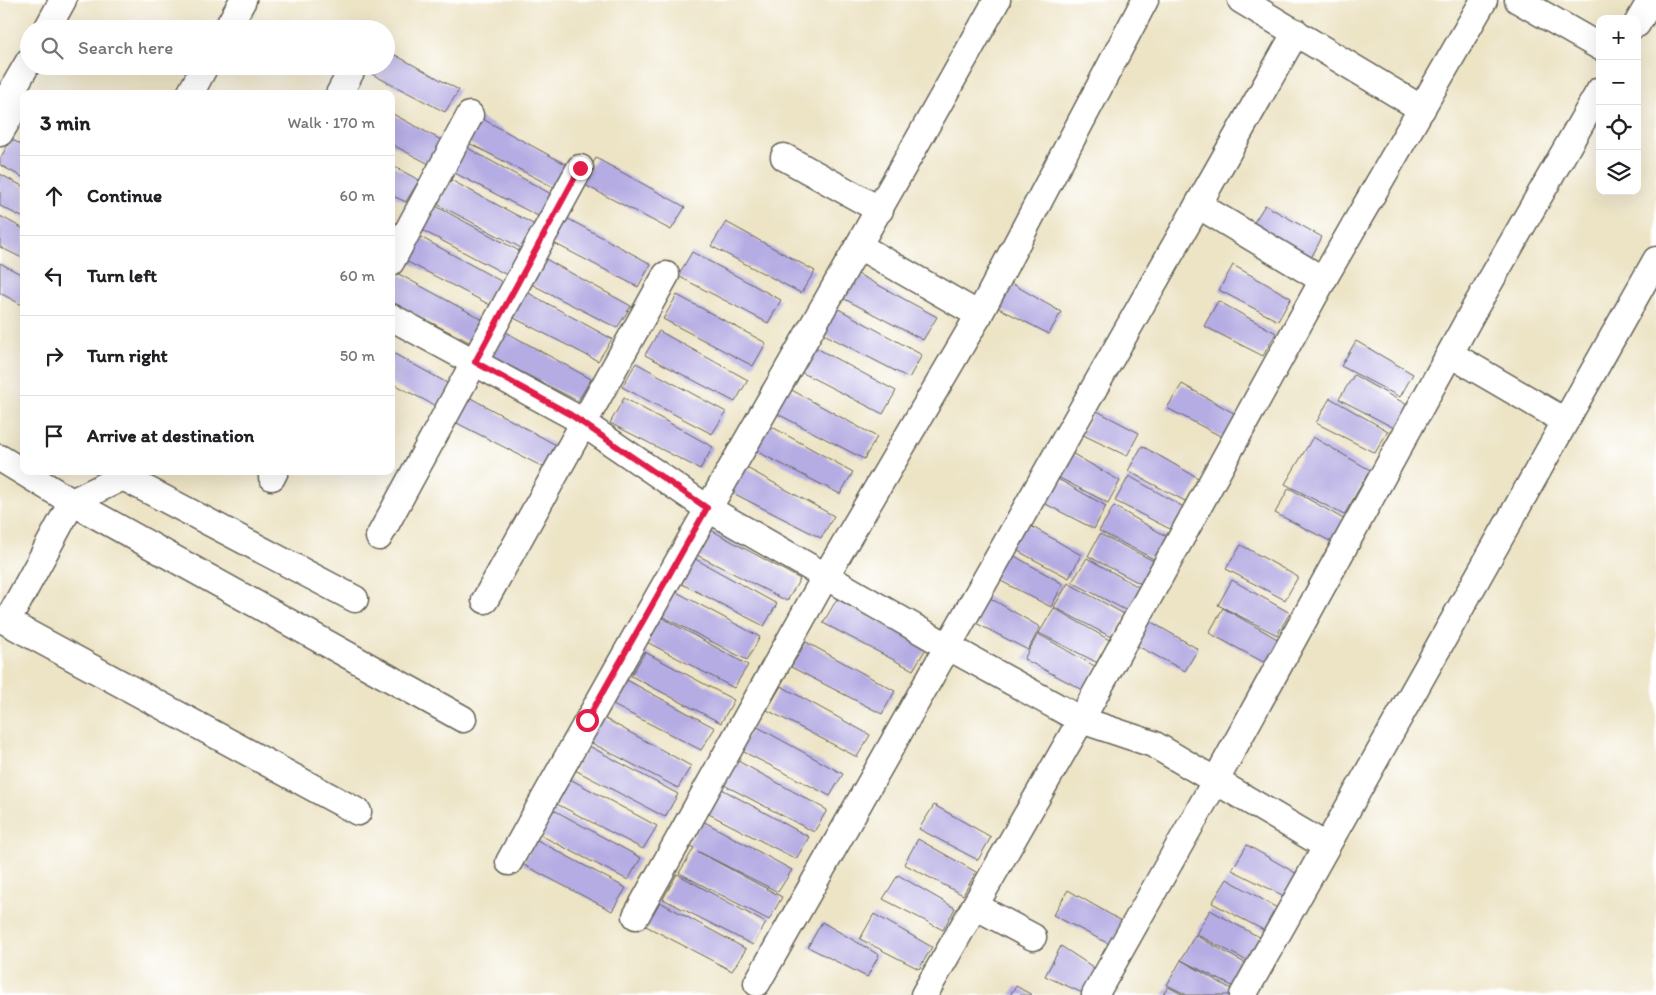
<!DOCTYPE html>
<meta charset="utf-8">
<style>
body{margin:0;font-family:Itim,sans-serif;background:#f2f2f2;color:#202124}
.controls{position:absolute;right:15px;top:15px;display:grid;overflow:hidden;border-radius:10px;box-shadow:0 5px 20px #0002}
.controls button{width:45px;height:45px;display:grid;place-items:center;padding:0;border:0;border-bottom:1px solid #e0e0e0;background:#fff;color:#202124;font:25px sans-serif}
.stop{position:absolute;width:15px;height:15px;margin:-11px;border:4px solid #e11d48;border-radius:50%;background:#fff}
.stop.end{background:#e11d48;border-color:#fff;box-shadow:0 1px 5px #0008}
.list{margin:0;padding:0;list-style:none}
h2{display:flex;justify-content:space-between;align-items:center;height:65px;margin:0;padding:0 20px;font-size:21px}
h2 small{font-size:16px;font-weight:400;color:#757577}
.list li{display:grid;grid-template-columns:32px 1fr auto;gap:15px;align-items:center;box-sizing:border-box;height:80px;padding:0 20px;border-top:1px solid #e0e0e0}
.list b{display:block;font-size:19px;white-space:nowrap}
.list em{font-size:16px;font-style:normal;color:#757577}
.icon{flex:none;width:28px;height:28px;fill:none;stroke:currentColor;stroke-width:2;stroke-linecap:round;stroke-linejoin:round}
.map{position:relative;flex:none;width:1656px;height:995px;overflow:hidden}
.search{position:absolute;background:#fff;box-shadow:0 5px 20px #0002;left:20px;top:20px;width:375px;height:55px;display:flex;align-items:center;gap:12px;box-sizing:border-box;padding:0 18px;border-radius:28px;color:#757577;font-size:19px}
.panel{position:absolute;background:#fff;box-shadow:0 5px 20px #0002;left:20px;top:90px;width:375px;height:385px;border-radius:10px}
.map>svg:first-child{display:block}
.building{fill:#b5ace3}
.lines{fill:none;stroke-linecap:round;stroke-linejoin:round}
.minor-casing{stroke:#656258;stroke-width:29}
.minor{stroke:#fff;stroke-width:26}
.route{stroke:#e11d48;stroke-width:6}
</style>
<div class="map">
<svg width="1656" height="995" viewBox="0 0 1656 995">
<rect width="100%" height="100%" fill="#fff"/>
<filter id="ink" filterUnits="userSpaceOnUse"><feTurbulence type="fractalNoise" baseFrequency=".02" numOctaves="2"/><feDisplacementMap in="SourceGraphic" scale="10" xChannelSelector="R" yChannelSelector="G"/><feConvolveMatrix kernelMatrix="1 2 1 2 8 2 1 2 1" color-interpolation-filters="sRGB"/></filter>
<filter id="wash" filterUnits="userSpaceOnUse"><feTurbulence type="fractalNoise" baseFrequency=".0096" numOctaves="4" result="noise"/><feDisplacementMap in="SourceGraphic" scale="20" xChannelSelector="R" yChannelSelector="G"/><feGaussianBlur stdDeviation="1.12" result="paint"/><feColorMatrix in="noise" values="0 0 0 0 0 0 0 0 0 0 0 0 0 0 0 0 0 1.4 0 .05"/><feComposite in="paint" operator="in"/></filter>
<g filter="url(#wash)">
<rect width="100%" height="100%" fill="#ede4c6"/>
<g id="blocks">
<g class="building">
<polygon points="386,50 459,90 445,112 356,66 386,66"/>
<polygon points="391,113 443,141 429,164 391,144"/>
<polygon points="479,117 569,166 555,188 465,141"/>
<polygon points="11,139 24,146 24,178 0,165 0,159"/>
<polygon points="464,146 553,195 540,217 449,170"/>
<polygon points="596,158 685,207 671,230 581,183"/>
<polygon points="391,165 419,180 406,202 391,195"/>
<polygon points="0,174 24,187 24,218 0,206"/>
<polygon points="447,178 537,226 523,249 433,202"/>
<polygon points="432,204 521,252 507,275 418,228"/>
<polygon points="1265,205 1322,237 1310,260 1250,229"/>
<polygon points="0,216 24,229 24,259 0,247"/>
<polygon points="563,216 651,264 638,287 548,240"/>
<polygon points="726,222 815,271 801,293 711,246"/>
<polygon points="417,235 506,284 492,306 402,259"/>
<polygon points="692,252 781,300 768,323 678,276"/>
<polygon points="542,257 631,306 617,328 527,282"/>
<polygon points="0,263 24,276 24,306 0,293"/>
<polygon points="1233,265 1291,298 1278,321 1219,290"/>
<polygon points="847,268 937,317 923,340 833,293"/>
<polygon points="395,272 485,321 471,343 391,302 391,279"/>
<polygon points="1004,279 1061,312 1049,334 989,303"/>
<polygon points="523,290 612,339 598,361 508,315"/>
<polygon points="677,295 766,343 753,366 663,319"/>
<polygon points="1218,301 1276,333 1263,356 1204,326"/>
<polygon points="833,306 922,355 909,378 818,331"/>
<polygon points="502,330 591,379 578,401 488,355"/>
<polygon points="659,331 748,380 735,402 645,355"/>
<polygon points="1356,341 1413,374 1400,397 1341,366"/>
<polygon points="807,343 896,391 883,414 793,368"/>
<polygon points="391,352 451,385 438,407 391,383"/>
<polygon points="636,363 726,412 712,434 622,387"/>
<polygon points="1354,375 1411,407 1398,430 1339,399"/>
<polygon points="1182,384 1239,416 1226,439 1167,408"/>
<polygon points="788,388 877,437 864,459 774,412"/>
<polygon points="467,396 556,445 543,467 453,421"/>
<polygon points="624,398 713,447 700,469 610,423"/>
<polygon points="1330,398 1388,431 1375,453 1316,423"/>
<polygon points="1095,410 1139,433 1127,456 1081,434"/>
<polygon points="765,423 853,472 840,494 750,448"/>
<polygon points="1313,437 1370,470 1344,515 1285,484"/>
<polygon points="1142,446 1200,479 1187,502 1128,471"/>
<polygon points="1063,448 1120,481 1108,503 1048,472"/>
<polygon points="745,467 834,516 821,538 731,492"/>
<polygon points="1049,474 1106,506 1094,529 1034,498"/>
<polygon points="1129,476 1187,509 1174,531 1115,501"/>
<polygon points="1289,488 1347,521 1334,543 1275,513"/>
<polygon points="1114,506 1171,539 1158,561 1099,531"/>
<polygon points="1024,522 1081,555 1069,578 1010,547"/>
<polygon points="711,530 800,579 787,601 697,555"/>
<polygon points="1100,534 1160,564 1147,587 1088,556"/>
<polygon points="1241,545 1298,577 1285,600 1226,569"/>
<polygon points="1006,551 1063,584 1051,607 991,576"/>
<polygon points="688,555 777,604 764,626 674,580"/>
<polygon points="1087,558 1144,590 1131,613 1072,582"/>
<polygon points="1232,580 1290,613 1277,635 1218,605"/>
<polygon points="1068,583 1126,615 1113,638 1054,607"/>
<polygon points="671,589 760,637 747,660 656,613"/>
<polygon points="983,594 1040,627 1028,650 968,619"/>
<polygon points="837,599 927,647 913,670 823,623"/>
<polygon points="1054,608 1111,641 1098,663 1039,633"/>
<polygon points="1223,608 1281,641 1267,664 1209,633"/>
<polygon points="659,616 748,665 734,688 645,641"/>
<polygon points="1141,616 1198,649 1185,671 1126,640"/>
<polygon points="1038,634 1096,667 1083,690 1024,659"/>
<polygon points="806,642 895,691 882,714 791,667"/>
<polygon points="645,652 734,700 721,723 631,676"/>
<polygon points="625,679 715,728 701,750 611,704"/>
<polygon points="781,686 870,735 857,757 767,710"/>
<polygon points="602,717 691,766 678,788 588,741"/>
<polygon points="754,725 843,774 830,796 740,750"/>
<polygon points="589,746 678,794 665,817 575,770"/>
<polygon points="738,761 827,810 814,832 724,785"/>
<polygon points="568,778 657,826 643,849 553,802"/>
<polygon points="720,788 809,837 796,859 705,812"/>
<polygon points="934,805 991,837 978,860 919,829"/>
<polygon points="552,809 641,858 628,880 538,834"/>
<polygon points="703,821 792,870 778,892 697,851 782,897 769,920 679,873 694,848 688,845"/>
<polygon points="918,839 976,872 963,895 904,864"/>
<polygon points="537,840 626,888 612,911 522,864"/>
<polygon points="1247,845 1304,878 1292,900 1232,870"/>
<polygon points="677,874 766,923 753,945 663,899"/>
<polygon points="898,875 955,908 943,930 883,899"/>
<polygon points="1227,879 1284,912 1271,934 1212,903"/>
<polygon points="1068,890 1125,923 1113,946 1053,915"/>
<polygon points="656,900 746,949 732,971 642,924"/>
<polygon points="1210,910 1268,942 1255,965 1196,934"/>
<polygon points="874,914 932,947 919,969 860,939"/>
<polygon points="822,922 879,955 867,977 808,947"/>
<polygon points="1195,935 1252,967 1240,990 1181,960"/>
<polygon points="1061,946 1102,973 1087,995 1045,976"/>
<polygon points="1181,960 1238,993 1237,995 1187,995 1167,985"/>
<polygon points="1016,986 1032,995 1010,995"/>
<polygon points="1168,987 1184,995 1163,995"/>
</g>
</g>
</g>
<g filter="url(#ink)">
<use href="#blocks" fill-opacity="0" stroke="#656258" stroke-width="1"/>
<g class="lines">
<g class="minor-casing">
<g id="minor">
<polyline points="1241,0 1422,109"/>
<polyline points="1518,0 1600,47"/>
<polyline points="1637,24 1651,0"/>
<polyline points="47,29 63,0"/>
<polyline points="227,29 243,0"/>
<polyline points="190,94 205,66"/>
<polyline points="339,94 354,66"/>
<polyline points="7,99 29,61"/>
<polyline points="0,133 17,104"/>
<polyline points="784,157 880,210"/>
<polyline points="1198,205 1323,280"/>
<polyline points="859,246 979,315"/>
<polyline points="391,262 470,115"/>
<polyline points="391,317 571,415 707,508 947,646 1081,720 1153,744 1326,846"/>
<polyline points="1450,354 1565,421"/>
<polyline points="0,458 72,502 463,719"/>
<polyline points="272,477 275,471"/>
<polyline points="379,537 580,168"/>
<polyline points="355,599 123,477 72,502 7,622 358,812"/>
<polyline points="485,600 666,275"/>
<path d="M509 862C669 573 836 289 997 0"/>
<polyline points="975,906 1033,937"/>
<polyline points="636,916 825,577 979,315 1145,0"/>
<polyline points="757,983 1296,32"/>
<polyline points="924,995 1081,720 1323,280 1484,0"/>
<polyline points="1095,995 1216,780 1476,306 1600,90"/>
<polyline points="1243,995 1656,260"/>
</g>
</g>
<use href="#minor" class="minor"/>
</g>
</g>
<g class="lines" filter="url(#ink)">
<polyline class="route" points="580,168 475,362 571,415 707,508 587,720"/>
</g>
</svg>
<div class="controls">
<button>+</button>
<button>−</button>
<button><svg class="icon" aria-label="locate" viewBox="0 0 24 24"><circle cx="12" cy="12" r="6"/><path d="M12 2v4M12 18v4M2 12h4M18 12h4"/></svg></button>
<button><svg class="icon" aria-label="layers" viewBox="0 0 24 24"><path d="M12 4l9 5-9 5-9-5zM3 14l9 5 9-5"/></svg></button>
</div>
<div class="stop" style="left:587px;top:720px"></div>
<div class="stop end" style="left:580px;top:168px"></div>
<div class="search"><svg class="icon" aria-label="search" viewBox="0 0 24 24"><circle cx="10" cy="10" r="6"/><path d="M15 15l6 6"/></svg>Search here</div>
<section class="panel">
<h2>3 min<small>Walk · 170 m</small></h2>
<ul class="list">
<li><svg class="icon" aria-label="ahead" viewBox="0 0 24 24"><path d="M12 20V5M6 11l6-6 6 6"/></svg><div><b>Continue</b></div><em>60 m</em></li>
<li><svg class="icon" aria-label="left" viewBox="0 0 24 24"><path d="M17 20v-9H6M10 6l-5 5 5 5"/></svg><div><b>Turn left</b></div><em>60 m</em></li>
<li><svg class="icon" aria-label="right" viewBox="0 0 24 24"><path d="M7 20v-9h11M14 6l5 5-5 5"/></svg><div><b>Turn right</b></div><em>50 m</em></li>
<li><svg class="icon" aria-label="arrive" viewBox="0 0 24 24"><path d="M6 21V4h12l-3 4 3 4H6"/></svg><div><b>Arrive at destination</b></div></li>
</ul>
</section>
</div>
